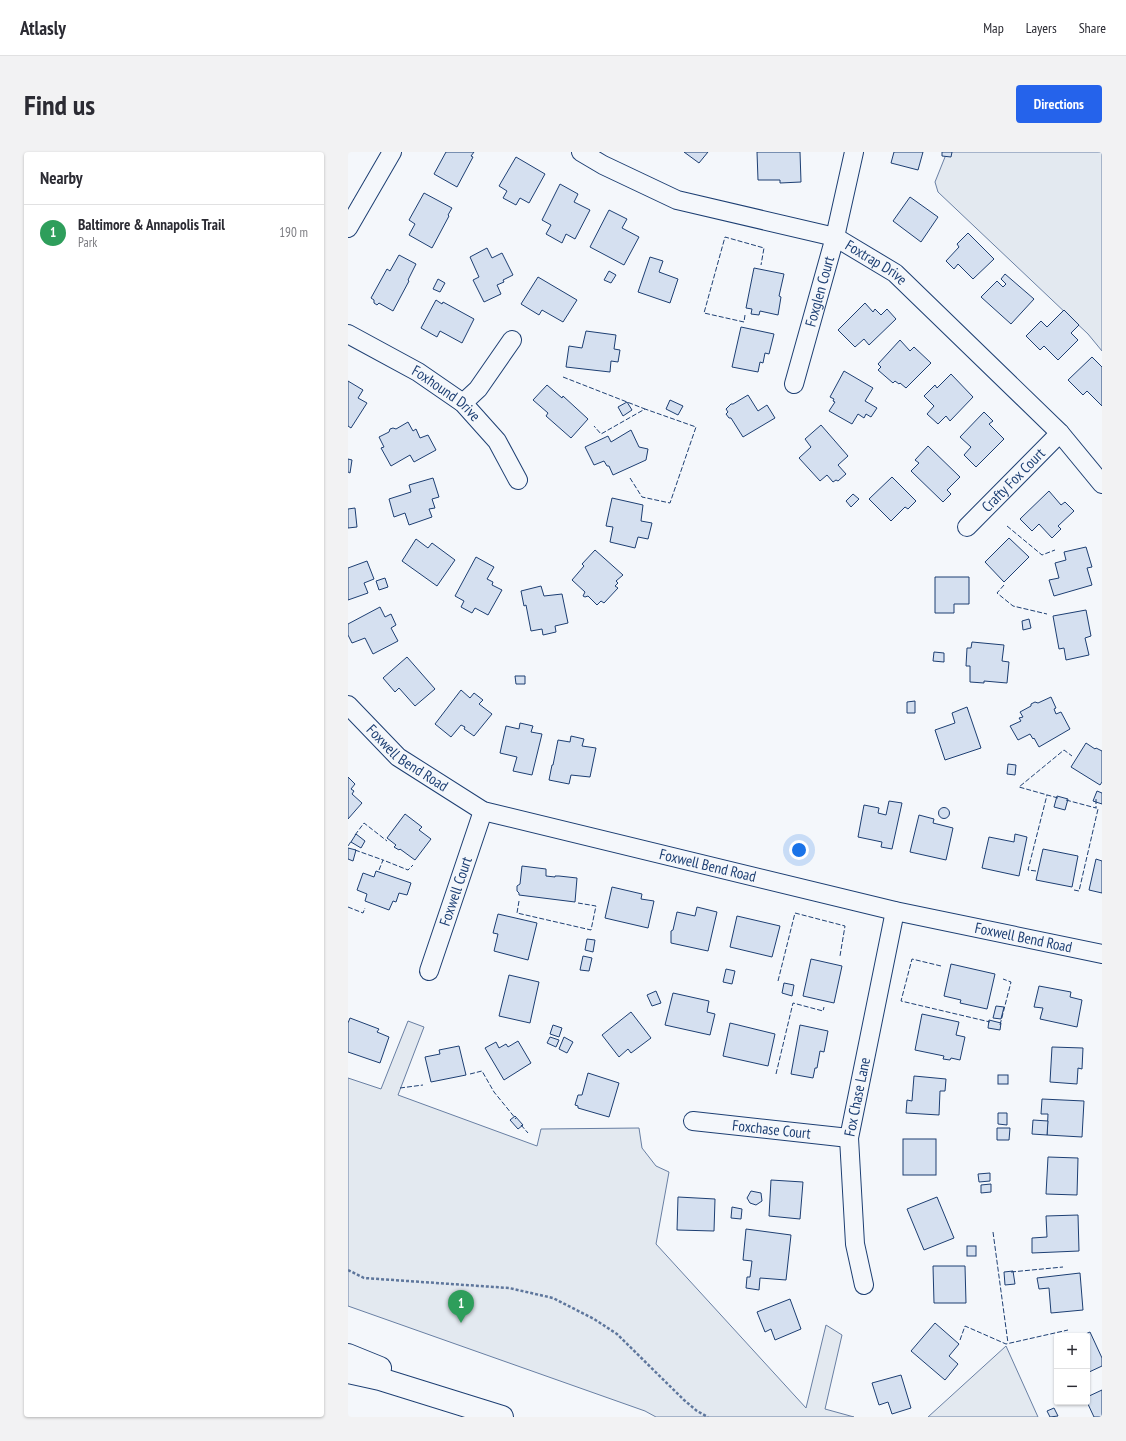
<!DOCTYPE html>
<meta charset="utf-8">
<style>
body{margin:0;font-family:"PT Sans Narrow",sans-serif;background:#f2f2f3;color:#2b2b33}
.controls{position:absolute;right:12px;bottom:12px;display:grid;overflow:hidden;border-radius:4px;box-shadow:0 1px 3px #0004}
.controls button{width:36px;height:36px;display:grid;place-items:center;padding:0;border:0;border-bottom:1px solid #e1e1e2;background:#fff;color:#2b2b33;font:20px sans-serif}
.you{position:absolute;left:451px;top:698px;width:14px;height:14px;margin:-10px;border:3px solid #fff;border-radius:50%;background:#1a73e8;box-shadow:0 0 0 6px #1a73e833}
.badge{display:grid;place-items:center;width:26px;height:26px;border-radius:50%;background:#2563eb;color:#fff;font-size:13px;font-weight:700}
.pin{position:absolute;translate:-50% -33px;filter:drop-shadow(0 1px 2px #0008)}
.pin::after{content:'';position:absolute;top:21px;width:14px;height:12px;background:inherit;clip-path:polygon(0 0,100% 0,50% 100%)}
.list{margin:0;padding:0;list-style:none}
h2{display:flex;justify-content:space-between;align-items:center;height:52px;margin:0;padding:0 16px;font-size:17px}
h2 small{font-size:13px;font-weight:400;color:#7c7c81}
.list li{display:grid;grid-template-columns:26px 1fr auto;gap:12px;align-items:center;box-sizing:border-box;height:56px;padding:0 16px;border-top:1px solid #e1e1e2}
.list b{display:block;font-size:15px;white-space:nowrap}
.list p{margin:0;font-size:13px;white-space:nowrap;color:#7c7c81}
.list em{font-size:13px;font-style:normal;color:#7c7c81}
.map{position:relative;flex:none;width:754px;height:1265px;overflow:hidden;border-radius:4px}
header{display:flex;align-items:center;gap:24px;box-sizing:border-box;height:56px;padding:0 20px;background:#fff;border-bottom:1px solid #e1e1e2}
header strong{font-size:19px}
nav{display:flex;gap:22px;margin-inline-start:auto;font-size:14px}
.intro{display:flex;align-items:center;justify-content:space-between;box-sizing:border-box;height:96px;padding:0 24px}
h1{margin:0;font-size:28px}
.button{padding:10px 18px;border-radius:4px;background:#2563eb;color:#fff;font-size:14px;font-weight:700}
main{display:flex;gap:24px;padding:0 24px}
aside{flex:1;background:#fff;border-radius:4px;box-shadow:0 1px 3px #0004}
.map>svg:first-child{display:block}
.green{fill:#e3e9f0;stroke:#687fa3}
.building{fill:#d5e0f0;stroke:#1d3f73}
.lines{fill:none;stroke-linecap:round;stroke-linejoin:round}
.minor-casing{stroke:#1d3f73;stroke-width:20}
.motorway-casing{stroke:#1d3f73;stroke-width:24}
.path{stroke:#5e769c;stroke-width:2.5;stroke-dasharray:3 2;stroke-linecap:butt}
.minor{stroke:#f4f7fb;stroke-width:18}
.motorway{stroke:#f4f7fb;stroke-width:22}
.fence{stroke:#1d3f73;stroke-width:1;stroke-dasharray:5 2;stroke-linecap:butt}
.labels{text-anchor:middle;stroke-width:3;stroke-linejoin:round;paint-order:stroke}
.street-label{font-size:15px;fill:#1d3f73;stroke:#f4f7fb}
</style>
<header>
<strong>Atlasly</strong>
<nav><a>Map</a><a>Layers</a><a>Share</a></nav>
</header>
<div class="intro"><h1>Find us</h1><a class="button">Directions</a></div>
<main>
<aside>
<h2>Nearby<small></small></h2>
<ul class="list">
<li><span class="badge" style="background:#2e9e5b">1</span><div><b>Baltimore &amp; Annapolis Trail</b><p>Park</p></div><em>190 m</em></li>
</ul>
</aside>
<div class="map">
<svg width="754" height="1265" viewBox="0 0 754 1265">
<rect width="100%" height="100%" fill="#f4f7fb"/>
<g class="green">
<polygon points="599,0 754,0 754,199 740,182 590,40 587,30"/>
<polygon points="60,869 76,875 50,943 189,994 193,977 291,976 294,996 308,1014 321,1020 308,1092 458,1256 478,1173 494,1183 477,1257 506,1265 308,1265 297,1259 0,1154 0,926 33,937"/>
<polygon points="658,1194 690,1265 580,1265"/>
</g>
<g class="building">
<polygon points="98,0 126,0 123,4 125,5 109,35 86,22"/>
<polygon points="336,0 360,0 351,11"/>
<polygon points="409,0 452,0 453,30 432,31 432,28 410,28"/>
<polygon points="546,0 575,0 570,18 543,11"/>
<polygon points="594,0 604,0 603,5 594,4"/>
<polygon points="168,5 197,22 181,51 172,46 168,53 155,46 159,39 151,34"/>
<polygon points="212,32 230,42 226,50 242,58 227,87 218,82 214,91 198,82 203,73 194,68"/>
<polygon points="76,41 104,56 100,63 101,64 84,96 61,83 67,72 61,68"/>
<polygon points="562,45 590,65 573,90 545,69"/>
<polygon points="261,58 279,67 274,76 291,85 276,113 242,95"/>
<polygon points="620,81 646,107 625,127 610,112 606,117 598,109 611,95 609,92"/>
<polygon points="139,96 144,106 154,101 165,123 155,128 156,130 149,133 153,142 136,150 125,128 131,125 122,105"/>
<polygon points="51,103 68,112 60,128 61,129 45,159 31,151 29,153 26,151 26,148 23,146 39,117 42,119"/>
<polygon points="302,105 315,109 311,120 330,127 322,151 290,140"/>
<polygon points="406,116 436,122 431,144 433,145 430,163 412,159 411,163 403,162 404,157 398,156"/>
<polygon points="261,119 268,123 263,131 256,128"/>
<polygon points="657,122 686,147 663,172 633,145 649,129 655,135 658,132 653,127"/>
<polygon points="190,125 229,148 215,170 194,158 191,163 173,152"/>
<polygon points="90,127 97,131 92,140 85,137"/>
<polygon points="88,148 94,152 95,150 126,167 114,191 92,179 89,185 73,176"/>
<polygon points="517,151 525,160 527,157 533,163 539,157 548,167 521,193 516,187 507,195 490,178"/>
<polygon points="716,158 731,173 723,181 730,188 710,208 696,194 692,198 678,184 693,169 699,175"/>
<polygon points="393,175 426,182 421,202 417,201 415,211 412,210 410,220 384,215"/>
<polygon points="238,179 268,183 266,197 272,198 270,210 263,209 262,220 218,215 221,194 234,196"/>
<polygon points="552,188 562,199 566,195 583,211 558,236 552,231 551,232 547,229 545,231 530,218 533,215 530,212"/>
<polygon points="744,205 754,215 754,254 739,239 735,243 720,228"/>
<polygon points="496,219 525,236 517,249 529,256 523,265 518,262 516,266 510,262 504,272 481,259 487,250 485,249 486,247 482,245"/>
<polygon points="603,222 625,245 602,269 598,264 590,272 579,262 586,254 576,244 587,233 589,236"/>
<polygon points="0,229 15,238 10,246 19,251 3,276 0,274"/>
<polygon points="199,233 214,246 215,244 240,267 223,286 198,264 200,261 185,248"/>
<polygon points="400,243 410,259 419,253 427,266 395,285 383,266 381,266 378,262 380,260 378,257 383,252 385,252"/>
<polygon points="322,248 335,254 330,263 318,257"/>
<polygon points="279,250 284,258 275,264 270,255"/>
<polygon points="636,260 645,269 641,272 656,287 628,315 616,303 623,295 612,285"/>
<polygon points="60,270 65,279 68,277 72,286 80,283 88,298 66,310 62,303 43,314 33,296 36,295 31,285 41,280 42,277 45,276 48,277"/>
<polygon points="473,273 500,304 490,313 498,322 490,329 488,328 485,330 479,323 472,329 451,306 463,295 457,287"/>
<polygon points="283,278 291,295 300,297 298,308 265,323 261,314 259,314 256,309 246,313 237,295 260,284 263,290"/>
<polygon points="580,294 612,325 599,338 603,342 595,350 563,319 571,311 567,308"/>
<polygon points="0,307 4,308 2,321 0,320"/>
<polygon points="544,325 568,349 560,357 557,355 543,369 521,347"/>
<polygon points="85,326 91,345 84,347 87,356 81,357 84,365 61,373 57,361 46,365 41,347 63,340 61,333"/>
<polygon points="701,339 713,353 717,350 726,359 710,374 713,377 704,386 691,372 684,379 672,367"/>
<polygon points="505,342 511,347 503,355 498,349"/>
<polygon points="264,346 295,353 293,369 304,371 300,387 290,385 287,396 262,390 265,375 258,374"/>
<polygon points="7,356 9,375 0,376 0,357"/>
<polygon points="661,386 681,405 656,430 637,410"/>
<polygon points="68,387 80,396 84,391 107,408 89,434 54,409"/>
<polygon points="738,395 744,415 739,416 744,433 706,444 701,428 711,426 707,411 718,408 716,400"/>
<polygon points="247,398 275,423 268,429 270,431 267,434 270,436 256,451 253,449 249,453 240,444 237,445 235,444 237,440 224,428 236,414 234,412"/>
<polygon points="128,405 146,415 139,427 145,430 144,433 154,438 140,463 127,456 124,461 113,455 116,449 107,444"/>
<polygon points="19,409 26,427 16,431 20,441 0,448 0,416"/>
<polygon points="587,425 621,425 621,452 606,452 606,461 587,461"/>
<polygon points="37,426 40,435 31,438 28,429"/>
<polygon points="193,434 196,444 214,442 220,471 207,474 208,480 195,483 194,477 183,479 178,453 176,454 173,439"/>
<polygon points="32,455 37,465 43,462 48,473 43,476 50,489 25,502 17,486 4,491 0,483 0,472"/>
<polygon points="738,458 743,484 737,486 741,503 718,508 716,496 711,497 705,464"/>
<polygon points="681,467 683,476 675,478 674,469"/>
<polygon points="624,490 656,493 654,509 661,510 659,531 636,529 636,531 622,530 622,514 618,514 619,496 623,496"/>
<polygon points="586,500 596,501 596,510 585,509"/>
<polygon points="59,505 87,537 67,554 51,536 47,540 35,526"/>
<polygon points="167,524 177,524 177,532 168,532"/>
<polygon points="113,538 122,546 126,541 135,548 131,552 144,562 126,584 116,577 117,575 113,573 103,585 87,572"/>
<polygon points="703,545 708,556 706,557 708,562 713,560 722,577 691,595 686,586 685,587 682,582 670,588 662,574 673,569 671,566 675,565 672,560 683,554 683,552 687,550 690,551"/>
<polygon points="567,549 567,561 559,561 559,550"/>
<polygon points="619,555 633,596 597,608 587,578 607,571 604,561"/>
<polygon points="172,571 185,574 183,580 194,582 184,623 165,619 169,605 152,601 158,574 171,577"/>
<polygon points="223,584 236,587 234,594 248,596 242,625 223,623 221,632 201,628 204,613 205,613 210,588 222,590"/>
<polygon points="738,591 747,597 748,596 754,599 754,630 752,633 723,615"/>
<polygon points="660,612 668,613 667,623 659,622"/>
<polygon points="0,625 7,632 3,637 6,639 4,642 14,651 0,667"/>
<polygon points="749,639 754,641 754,652 745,649"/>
<polygon points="709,644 720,647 717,658 706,655"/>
<polygon points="541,649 554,651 544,697 533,695 534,690 510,685 516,653 531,656 530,661 538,663"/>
<circle cx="596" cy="661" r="5.5"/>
<polygon points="57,662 74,675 71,678 83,687 67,708 52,697 51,698 46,695 48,693 39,686"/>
<polygon points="571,663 586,667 585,671 605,676 598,708 562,700"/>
<polygon points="8,682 17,689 13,696 3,690"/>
<polygon points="667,682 679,685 671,724 634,716 641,685 666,690"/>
<polygon points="0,696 8,698 5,709 0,707"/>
<polygon points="695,697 730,704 724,735 688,728"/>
<polygon points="748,707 754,709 754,741 741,738"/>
<polygon points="174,714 198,717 198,724 207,725 207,724 211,724 229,726 227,750 171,743 171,741 169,739 169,734 172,732"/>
<polygon points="28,719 63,731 59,743 51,741 48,750 45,749 41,758 17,749 19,742 9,738 15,721 26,725"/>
<polygon points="264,735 294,742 293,747 306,749 300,776 257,766"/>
<polygon points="349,755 369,760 360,799 323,791 323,779 325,778 329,760 347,764"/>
<polygon points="150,762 189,771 180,808 146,799 150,782 145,781"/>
<polygon points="389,764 432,774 424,805 382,795"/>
<polygon points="239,787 247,788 245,800 237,798"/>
<polygon points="235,804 244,806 241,819 232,818"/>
<polygon points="463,807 494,814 486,851 455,844"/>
<polygon points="603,812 647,822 639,857 612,851 613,848 596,844"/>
<polygon points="378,817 387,819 384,832 375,830"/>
<polygon points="161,823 191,830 182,871 151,864"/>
<polygon points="436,831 446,833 444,844 434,841"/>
<polygon points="691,834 723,840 722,845 734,848 729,875 692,867 695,856 686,855"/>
<polygon points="308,839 313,851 304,854 299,843"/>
<polygon points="325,841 361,849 359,860 367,862 362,883 317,873"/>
<polygon points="648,854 656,855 653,867 645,866"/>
<polygon points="283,860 303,886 283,901 280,897 271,905 254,883"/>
<polygon points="574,862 611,870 608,883 617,885 612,908 603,906 602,908 595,907 596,904 567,898"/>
<polygon points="2,866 31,877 29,880 41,885 32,911 0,900 0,871"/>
<polygon points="641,868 653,871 652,878 640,876"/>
<polygon points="382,871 427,882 420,914 375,904"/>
<polygon points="205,873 214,876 211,885 202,882"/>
<polygon points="452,873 480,879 476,900 472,899 469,916 467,916 465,926 443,922"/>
<polygon points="202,885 211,888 208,895 199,891"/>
<polygon points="216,885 225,890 219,901 211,897"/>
<polygon points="170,889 183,911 156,928 137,896 148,890 151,896 158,892 160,895"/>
<polygon points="111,894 118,923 83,930 77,905 92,902 91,898"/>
<polygon points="704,895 735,896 734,917 730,916 729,932 702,930"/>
<polygon points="240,921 271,931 261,965 230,956 230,954 227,953 230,943 234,943"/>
<rect x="650" y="923" width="10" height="9"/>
<polygon points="566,924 598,927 597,939 592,939 591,963 558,961 559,948 564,949"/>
<polygon points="694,947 736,949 734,985 699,983 700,962 693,962"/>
<polygon points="650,961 659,961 659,973 650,972"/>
<polygon points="167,964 175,973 170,977 162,968"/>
<polygon points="685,968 700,969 699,983 684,982"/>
<polygon points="649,976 662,976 661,988 649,988"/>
<rect x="555" y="987" width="33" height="36"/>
<polygon points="700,1005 730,1006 729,1043 698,1042"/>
<polygon points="642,1021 642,1029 631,1030 630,1022"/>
<polygon points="423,1028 455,1030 452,1067 421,1064"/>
<polygon points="643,1032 643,1040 633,1041 633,1033"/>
<polygon points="403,1039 413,1041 414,1049 408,1053 402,1051 399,1046"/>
<polygon points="330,1045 367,1047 366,1079 329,1078"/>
<polygon points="589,1045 606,1086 576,1098 559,1057"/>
<polygon points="384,1055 394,1057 393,1067 383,1066"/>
<polygon points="730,1063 731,1099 684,1101 684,1086 699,1085 698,1064"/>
<polygon points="398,1077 443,1083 438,1128 412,1126 411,1138 398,1136 399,1125 402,1125 404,1109 395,1108"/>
<rect x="619" y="1094" width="9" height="10"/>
<polygon points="585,1114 617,1114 618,1151 586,1151"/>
<polygon points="665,1119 667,1132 657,1133 656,1120"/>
<polygon points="732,1121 735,1158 703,1161 701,1136 691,1137 689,1126"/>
<polygon points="442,1147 453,1177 427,1188 423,1177 417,1180 409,1160"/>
<polygon points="587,1171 611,1192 601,1204 610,1212 597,1228 563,1199"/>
<polygon points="742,1180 754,1206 754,1214 739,1221 739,1184 733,1184"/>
<polygon points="553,1223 563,1256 544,1262 540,1250 531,1253 524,1231"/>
<polygon points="754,1238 754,1265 746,1265 739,1250 739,1245"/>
<polygon points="706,1256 710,1264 702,1265 699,1259"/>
</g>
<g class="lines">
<g class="minor-casing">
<g id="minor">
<path id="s1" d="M233 0 255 13 329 48 487 85 547 121 712 281 754 332"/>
<polyline points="0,76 44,0"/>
<path id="s2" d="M0 182 70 220 115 251 149 289 170 328"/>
<path id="s3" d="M446 232 487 85 506 0"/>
<polyline points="115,251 130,237 164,188"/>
<path id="s4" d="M619 375 712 281"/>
<path id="s5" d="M0 553 50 605 135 659 547 759 754 802"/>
<path id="s6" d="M81 819 135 659"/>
<path id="s7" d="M345 969 501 986"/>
<path id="s8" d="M516 1133 507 1092 501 986 547 759"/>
</g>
</g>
<g class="motorway-casing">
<g id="motorway">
<polyline points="0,1203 32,1216"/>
<polyline points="0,1220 32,1227 154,1265"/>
</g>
</g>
<polyline class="path" points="0,1118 16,1126 161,1136 205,1146 246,1167 269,1182 336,1248 349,1259 360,1265"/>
<use href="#minor" class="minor"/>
<use href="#motorway" class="motorway"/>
<g class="fence">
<polyline points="397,163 396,170 356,161 377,85 416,96 413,113"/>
<polyline points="215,225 297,257 253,282 246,274"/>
<polyline points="282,326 294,345 322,351 348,275 297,257"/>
<polyline points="659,374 694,403 707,398"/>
<polyline points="656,433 649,441 665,454 699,462"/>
<polyline points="710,646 671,635 716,598 724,604"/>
<polyline points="718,648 748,656 748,647"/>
<polyline points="7,683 16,671 39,689"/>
<polyline points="0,694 4,688"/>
<polyline points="7,698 35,708"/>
<polyline points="31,718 35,708 60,718 65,713"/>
<polyline points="688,719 680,718 699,643"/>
<polyline points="726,738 731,739 750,657 748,656"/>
<polyline points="171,749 169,761 243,778 248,754 230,751"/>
<polyline points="0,755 15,761 17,756"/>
<polyline points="593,814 564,807 553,849 642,870"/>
<polyline points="430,829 447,761 497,774 492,804"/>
<polyline points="652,873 663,830 655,827"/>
<polyline points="122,922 134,919 146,940 168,967"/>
<polyline points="428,922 445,851 475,859 476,855"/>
<polyline points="52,936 75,933"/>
<polyline points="173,973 180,981"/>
<polyline points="645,1080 660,1191"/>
<polyline points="663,1120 715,1115"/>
<polyline points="612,1188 617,1174 658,1192 720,1178"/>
</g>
</g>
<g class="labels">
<g class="street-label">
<text dy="5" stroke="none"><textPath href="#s1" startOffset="318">Foxtrap Drive</textPath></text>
<text dy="5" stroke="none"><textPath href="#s3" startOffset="96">Foxglen Court</textPath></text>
<text dy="5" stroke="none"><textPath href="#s2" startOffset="115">Foxhound Drive</textPath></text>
<text dy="5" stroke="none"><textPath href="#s4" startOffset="66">Crafty Fox Court</textPath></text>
<text dy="5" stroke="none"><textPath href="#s5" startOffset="80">Foxwell Bend Road</textPath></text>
<text dy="5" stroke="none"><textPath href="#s5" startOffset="404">Foxwell Bend Road</textPath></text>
<text dy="5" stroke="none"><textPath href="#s6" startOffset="84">Foxwell Court</textPath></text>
<text dy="5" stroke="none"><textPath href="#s5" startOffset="728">Foxwell Bend Road</textPath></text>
<text dy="5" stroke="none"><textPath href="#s8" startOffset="190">Fox Chase Lane</textPath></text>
<text dy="5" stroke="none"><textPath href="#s7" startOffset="79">Foxchase Court</textPath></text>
</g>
</g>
</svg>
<div class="controls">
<button>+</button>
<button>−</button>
</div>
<div class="you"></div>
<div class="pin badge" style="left:113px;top:1171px;background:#2e9e5b">1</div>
</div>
</main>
